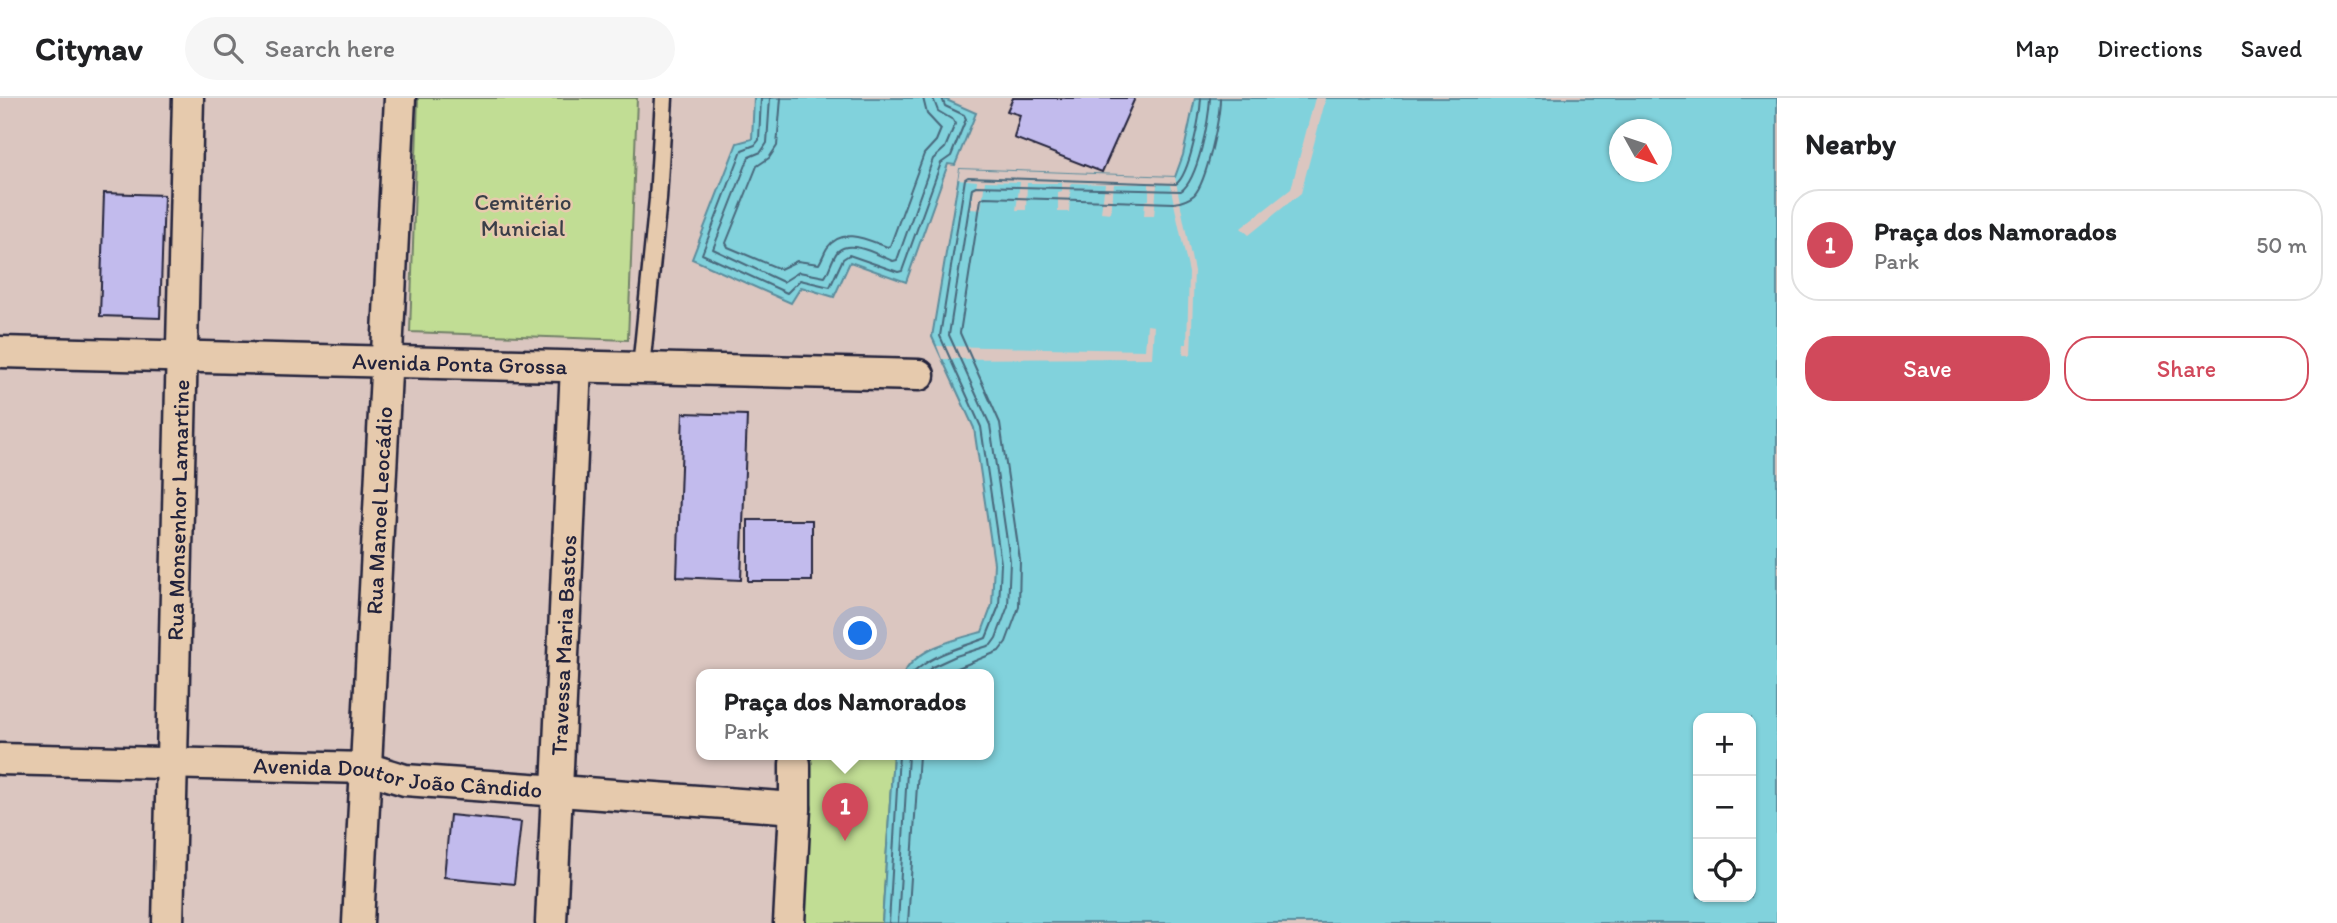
<!DOCTYPE html>
<meta charset="utf-8">
<style>
body{margin:0;font-family:Itim,sans-serif;background:#f6f6f6;color:#202124}
.controls{position:absolute;right:21px;bottom:21px;display:grid;overflow:hidden;border-radius:14px;box-shadow:0 2px 5px #0004}
.controls button{width:63px;height:63px;display:grid;place-items:center;padding:0;border:0;border-bottom:2px solid #e0e0e0;background:#fff;color:#202124;font:35px sans-serif}
.compass{position:absolute;left:1609px;top:21px;width:63px;height:63px;border-radius:50%;background:#fff;box-shadow:0 2px 5px #0004;rotate:130deg}
.you{position:absolute;left:861px;top:536px;width:24px;height:24px;margin:-18px;border:5px solid #fff;border-radius:50%;background:#1a73e8;box-shadow:0 0 0 10px #1a73e833}
.badge{display:grid;place-items:center;width:46px;height:46px;border-radius:50%;background:#d1495b;color:#fff;font-size:23px;font-weight:700}
.pin{position:absolute;translate:-50% -58px;filter:drop-shadow(0 2px 4px #0008)}
.pin::after{content:'';position:absolute;top:37px;width:24px;height:21px;background:inherit;clip-path:polygon(0 0,100% 0,50% 100%)}
.popup{position:absolute;left:696px;top:571px;width:298px;height:91px;box-sizing:border-box;display:grid;place-content:center;border-radius:14px;background:#fff;filter:drop-shadow(0 2px 5px #0005);font-size:23px;white-space:nowrap;color:#757577}
.popup b{font-size:26px;color:#202124}
.popup::after{content:'';position:absolute;left:50%;top:100%;margin-left:-14px;border:14px solid transparent;border-top-color:#fff}
.list{margin:0;padding:0;list-style:none}
h2{display:flex;justify-content:space-between;align-items:center;height:91px;margin:0;padding:0 28px;font-size:30px}
h2 small{font-size:23px;font-weight:400;color:#757577}
.list li{display:grid;grid-template-columns:46px 1fr auto;gap:21px;align-items:center;box-sizing:border-box;height:112px;margin:0 14px 14px;padding:0 14px;border:2px solid #e0e0e0;border-radius:28px}
.list b{display:block;font-size:26px;white-space:nowrap}
.list p{margin:0;font-size:23px;white-space:nowrap;color:#757577}
.list em{font-size:23px;font-style:normal;color:#757577}
.actions{display:flex;gap:14px;padding:21px 28px}
.actions a{flex:1;padding:16px 0;border:2px solid #d1495b;border-radius:28px;text-align:center;font-size:24px;color:#d1495b}
.actions .main{background:#d1495b;color:#fff}
.icon{flex:none;width:38px;height:38px;fill:none;stroke:currentColor;stroke-width:2;stroke-linecap:round;stroke-linejoin:round}
.map{position:relative;flex:none;width:1777px;height:825px;overflow:hidden}
header{display:flex;align-items:center;gap:42px;box-sizing:border-box;height:98px;padding:0 35px;background:#fff;border-bottom:2px solid #e0e0e0}
header strong{font-size:33px}
nav{display:flex;gap:38px;margin-inline-start:auto;font-size:24px}
.search{width:490px;height:63px;background:#f6f6f6;display:flex;align-items:center;gap:18px;box-sizing:border-box;padding:0 24px;border-radius:38px;color:#757577;font-size:26px}
main{display:flex}
aside{flex:1;background:#fff}
.map>svg:first-child{display:block}
.green{fill:#c1dd94;stroke:#728068;stroke-width:2}
.water{fill:#81d2dc;stroke:#5b8c9c;stroke-width:2;fill-rule:evenodd}
.pier{fill:#dbc6c0}
.lines{fill:none;stroke-linecap:round;stroke-linejoin:round}
.shore{stroke:#48687b;stroke-width:2}
.building{fill:#c2bbed;stroke:#22223b;stroke-width:2}
.lane-casing{stroke:#22223b;stroke-width:21}
.street-casing{stroke:#22223b;stroke-width:35}
.lane{stroke:#e6caad;stroke-width:16}
.street{stroke:#e6caad;stroke-width:30}
.labels{text-anchor:middle;stroke-width:5;stroke-linejoin:round;paint-order:stroke}
.park-label{font-size:23px;fill:#3a3e48;stroke:#e6caad}
.street-label{font-size:23px;fill:#22223b;stroke:#e6caad}
</style>
<header>
<strong>Citynav</strong>
<div class="search"><svg class="icon" aria-label="search" viewBox="0 0 24 24"><circle cx="10" cy="10" r="6"/><path d="M15 15l6 6"/></svg>Search here</div>
<nav><a>Map</a><a>Directions</a><a>Saved</a></nav>
</header>
<main>
<div class="map">
<svg width="1777" height="825" viewBox="0 0 1777 825">
<rect width="100%" height="100%" fill="#dbc6c0"/>
<filter id="ink" filterUnits="userSpaceOnUse"><feTurbulence type="fractalNoise" baseFrequency=".0143" numOctaves="2"/><feDisplacementMap in="SourceGraphic" scale="14" xChannelSelector="R" yChannelSelector="G"/><feConvolveMatrix kernelMatrix="1 2 1 2 8 2 1 2 1" color-interpolation-filters="sRGB"/></filter>
<g filter="url(#ink)">
<g class="green">
<polygon points="418,0 637,0 628,242 410,234"/>
<polygon points="804,657 893,657 882,825 800,825"/>
</g>
<g class="water">
<polygon points="754,0 942,0 976,15 955,67 948,66 906,184 850,164 834,199 801,189 791,205 692,161 737,45 752,41"/>
<path d="M1195 0H1777V825H882L893 657H988V577H903C916 550 956 541 982 534L992 507 994 465 974 330 932 239 960 71 1175 79 1183 57ZM1619 32H1661V74H1619ZM1698 620H1751V799H1698Z"/>
</g>
<g class="pier">
<polygon points="1315,0 1326,0 1301,95 1249,137 1241,130 1291,91"/>
<polygon points="960,71 1175,79 1194,173 1191,257 1183,257 1184,246 1187,246 1189,175 1170,87 1157,86 1154,118 1144,118 1145,103 1149,102 1149,86 1114,86 1111,115 1101,114 1105,86 1071,85 1069,114 1058,114 1058,94 1062,93 1062,85 1027,85 1026,112 1016,112 1020,84 985,83 981,112 971,111 973,89 976,89 977,83 958,81"/>
<polygon points="1147,227 1154,228 1152,260 942,261 937,248 1145,252"/>
</g>
<g class="lines">
<g class="shore">
<polyline points="761,0 759,42 755,47 742,52 702,156 787,195 800,182 830,189 843,161 849,157 898,174 902,173 941,65 951,58 966,21 964,17 945,8 942,0"/>
<path d="M770 0 767 45 761 54 749 59 713 151 783 184 799 174 825 179C830 171 832 160 838 153 852 141 879 158 893 163L897 162 933 61 945 50 955 26 953 22 938 13 933 0"/>
<path d="M781 0 777 48 769 60 757 68 726 145 728 149 780 171 797 163 819 166C822 161 824 155 827 150 842 128 868 142 887 149L890 148 924 56 936 43 941 31 927 16 923 0"/>
<path d="M911 577C933 555 958 551 986 540L999 508 1001 465 981 329 940 238 965 81 968 79 1176 86C1190 76 1200 18 1201 0"/>
<path d="M924 577 932 569 956 558 991 547 996 540 1008 508 1010 463 990 327 949 237 972 90 976 88 1181 93C1198 82 1209 21 1210 0"/>
<path d="M941 577 999 553 1006 544 1019 509 1020 462 1000 325 960 235 981 101 985 99 1174 105C1182 104 1188 102 1194 97 1207 84 1220 19 1220 0"/>
<polyline points="889,825 899,657"/>
<polyline points="898,825 908,657"/>
<polyline points="908,825 919,657"/>
</g>
</g>
<g class="building">
<polygon points="1013,0 1135,0 1102,74 1014,40 1020,17 1007,13"/>
<polygon points="104,95 164,97 160,220 100,218"/>
<polygon points="683,315 747,317 741,482 677,479"/>
<rect x="748" y="422" width="64" height="61"/>
<polygon points="450,717 521,724 514,786 444,779"/>
</g>
<g class="lines">
<g class="lane-casing">
<polyline id="lane" points="641,270 658,101 664,0"/>
</g>
<g class="street-casing">
<g id="street">
<path id="s1" d="M0 254 919 277"/>
<path id="s2" d="M0 661 366 670 405 682 795 710"/>
<path id="s3" d="M168 825 188 0"/>
<path id="s4" d="M358 825 400 0"/>
<path id="s5" d="M551 825 576 268"/>
<polyline points="789,825 795,710 795,666"/>
</g>
</g>
<use href="#lane" class="lane"/>
<use href="#street" class="street"/>
</g>
</g>
<g class="labels">
<g class="park-label">
<text x="523" y="112">Cemitério<tspan x="523" dy="26">Municial</tspan></text>
</g>
<g class="street-label">
<text dy="8" stroke="none"><textPath href="#s1" startOffset="460">Avenida Ponta Grossa</textPath></text>
<text dy="8" stroke="none"><textPath href="#s3" startOffset="413">Rua Monsenhor Lamartine</textPath></text>
<text dy="8" stroke="none"><textPath href="#s4" startOffset="413">Rua Manoel Leocádio</textPath></text>
<text dy="8" stroke="none"><textPath href="#s5" startOffset="278">Travessa Maria Bastos</textPath></text>
<text dy="8" stroke="none"><textPath href="#s2" startOffset="399">Avenida Doutor João Cândido</textPath></text>
</g>
</g>
</svg>
<div class="controls">
<button>+</button>
<button>−</button>
<button><svg class="icon" aria-label="locate" viewBox="0 0 24 24"><circle cx="12" cy="12" r="6"/><path d="M12 2v4M12 18v4M2 12h4M18 12h4"/></svg></button>
</div>
<svg class="compass" viewBox="-18 -18 36 36"><path d="M0-13l5 13h-10z" fill="#e53935"/><path d="M0 13l5-13h-10z" fill="#757577"/></svg>
<div class="you"></div>
<div class="pin badge" style="left:845px;top:743px">1</div>
<div class="popup"><b>Praça dos Namorados</b>Park</div>
</div>
<aside>
<h2>Nearby<small></small></h2>
<ul class="list">
<li><span class="badge">1</span><div><b>Praça dos Namorados</b><p>Park</p></div><em>50 m</em></li>
</ul>
<div class="actions"><a class="main">Save</a><a>Share</a></div>
</aside>
</main>
